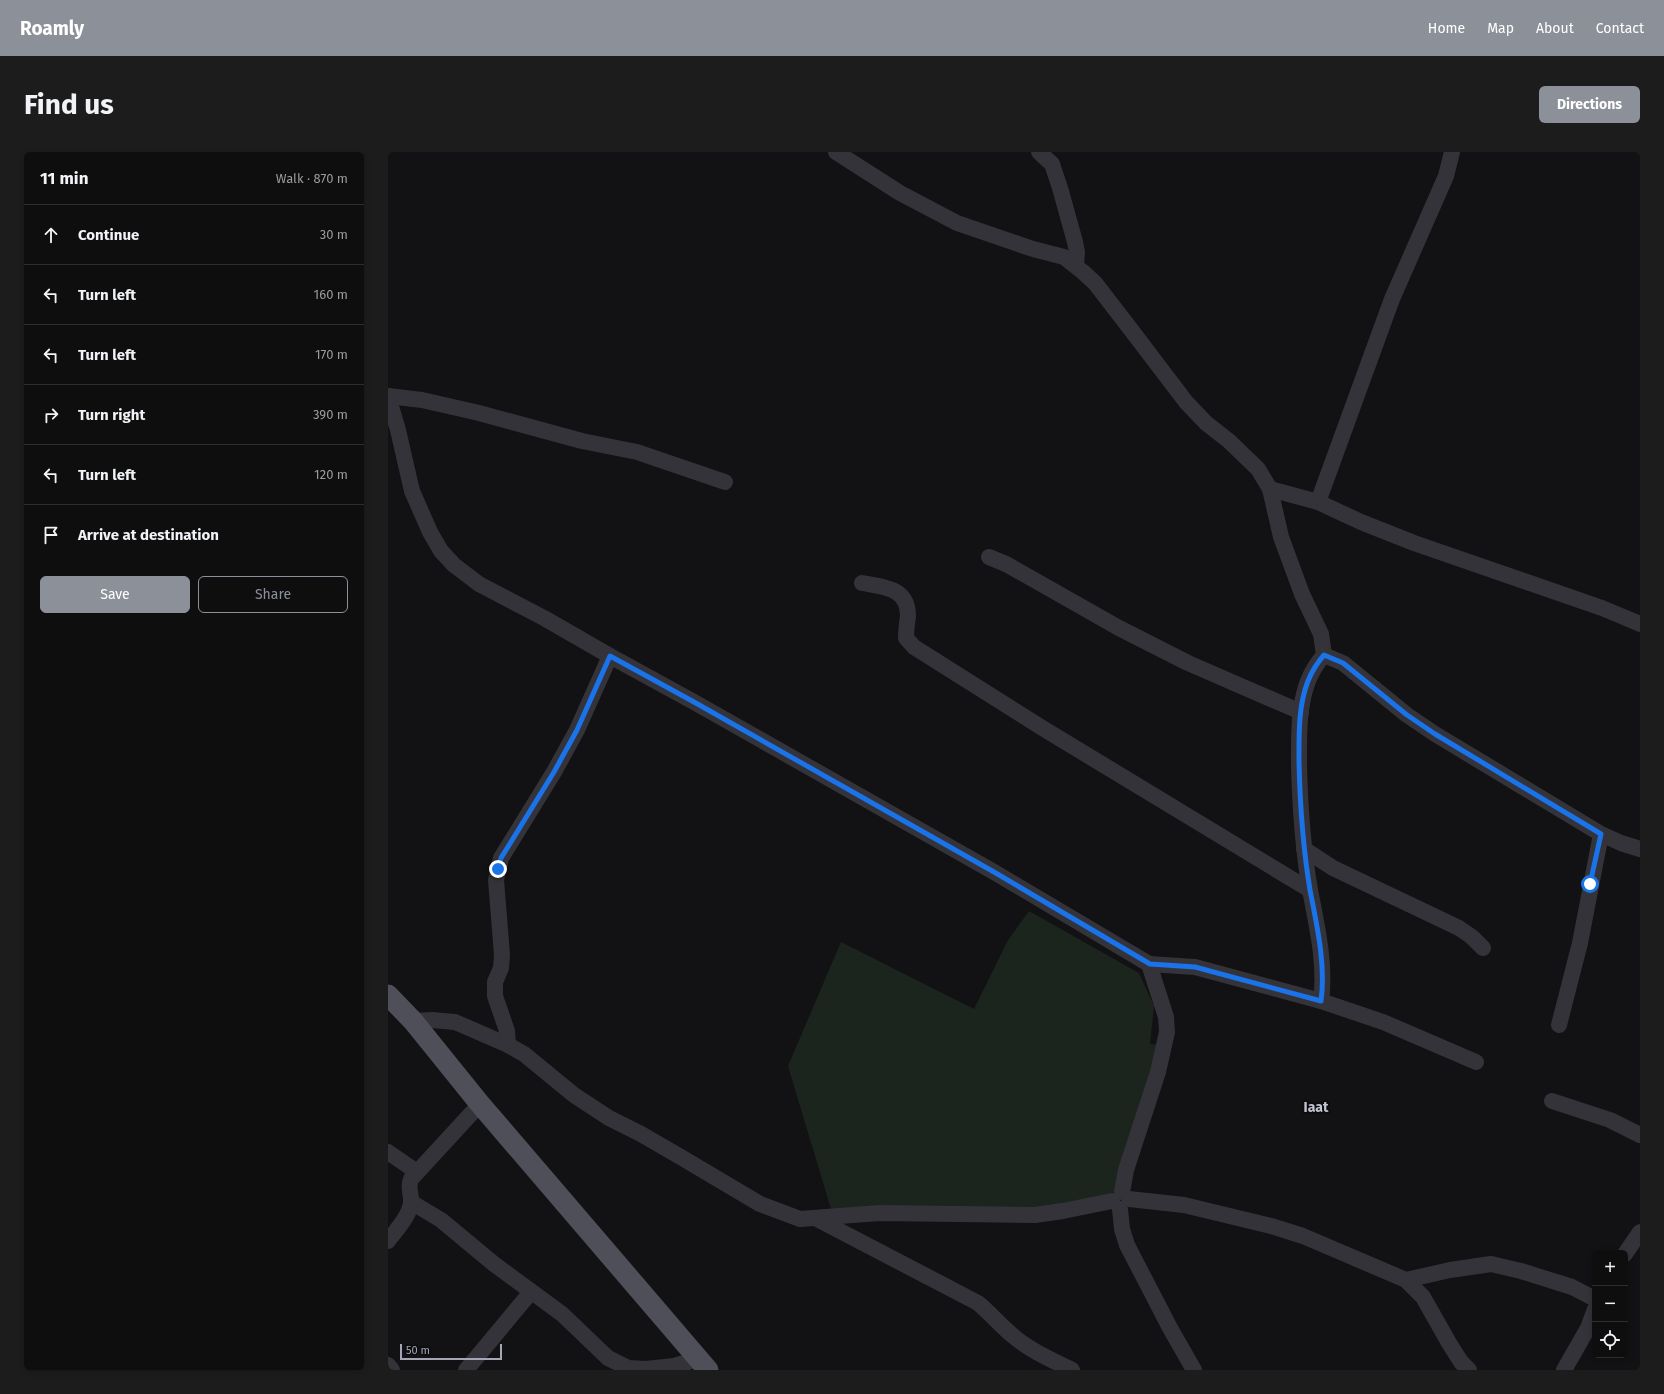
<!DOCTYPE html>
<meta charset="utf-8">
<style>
body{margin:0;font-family:"Fira Sans",sans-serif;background:#1c1c1d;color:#f1f3f6}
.controls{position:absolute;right:12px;bottom:12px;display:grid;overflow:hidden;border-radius:6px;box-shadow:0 2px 6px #0003}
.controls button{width:36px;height:36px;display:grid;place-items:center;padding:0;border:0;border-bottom:1px solid #2e2e2f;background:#0e0e0f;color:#f1f3f6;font:20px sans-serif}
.scale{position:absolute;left:12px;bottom:10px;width:102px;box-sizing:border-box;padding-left:4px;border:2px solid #a2a6b5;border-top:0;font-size:11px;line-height:14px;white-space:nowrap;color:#a2a6b5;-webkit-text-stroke:3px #0d0d0f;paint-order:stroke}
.stop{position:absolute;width:12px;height:12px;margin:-9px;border:3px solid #1a73e8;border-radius:50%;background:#fff}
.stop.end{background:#1a73e8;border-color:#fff;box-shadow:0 1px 4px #0008}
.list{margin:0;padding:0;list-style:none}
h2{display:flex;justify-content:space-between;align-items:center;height:52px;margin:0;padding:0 16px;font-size:17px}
h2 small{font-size:13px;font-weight:400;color:#9b9c9e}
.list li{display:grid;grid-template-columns:26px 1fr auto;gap:12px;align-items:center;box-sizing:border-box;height:60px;padding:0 16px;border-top:1px solid #2e2e2f}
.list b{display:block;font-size:15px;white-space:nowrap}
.list em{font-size:13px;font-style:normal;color:#9b9c9e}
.actions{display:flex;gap:8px;padding:12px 16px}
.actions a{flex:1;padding:9px 0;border:1px solid #8c9099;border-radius:6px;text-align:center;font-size:14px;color:#8c9099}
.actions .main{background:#8c9099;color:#fff}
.icon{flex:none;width:22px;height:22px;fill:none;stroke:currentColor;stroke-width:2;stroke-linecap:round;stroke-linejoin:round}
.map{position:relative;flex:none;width:1252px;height:1218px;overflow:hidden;border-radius:6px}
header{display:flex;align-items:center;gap:24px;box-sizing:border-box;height:56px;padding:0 20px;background:#8c9099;color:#fff}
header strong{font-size:19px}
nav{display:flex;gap:22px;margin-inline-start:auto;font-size:14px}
.intro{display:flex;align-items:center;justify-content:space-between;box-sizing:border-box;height:96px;padding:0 24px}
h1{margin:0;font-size:28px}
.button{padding:10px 18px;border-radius:6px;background:#8c9099;color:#fff;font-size:14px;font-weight:700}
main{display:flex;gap:24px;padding:0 24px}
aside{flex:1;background:#0e0e0f;border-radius:6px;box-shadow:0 2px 6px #0003}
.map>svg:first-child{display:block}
.green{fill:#1c241e}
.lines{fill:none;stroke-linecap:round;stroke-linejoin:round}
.minor{stroke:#333339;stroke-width:16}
.major{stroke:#4e4f58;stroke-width:21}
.route{stroke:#1a73e8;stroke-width:5}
.labels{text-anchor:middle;stroke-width:4;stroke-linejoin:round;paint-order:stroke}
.quarter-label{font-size:14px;font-weight:bold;fill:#c3c5d1;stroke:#0d0d0f}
</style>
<header>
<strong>Roamly</strong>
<nav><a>Home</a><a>Map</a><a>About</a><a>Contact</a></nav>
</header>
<div class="intro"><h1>Find us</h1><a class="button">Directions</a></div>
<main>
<aside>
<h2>11 min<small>Walk · 870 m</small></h2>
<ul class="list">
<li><svg class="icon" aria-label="ahead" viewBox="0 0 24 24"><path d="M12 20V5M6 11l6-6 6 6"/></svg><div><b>Continue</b></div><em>30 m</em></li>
<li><svg class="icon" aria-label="left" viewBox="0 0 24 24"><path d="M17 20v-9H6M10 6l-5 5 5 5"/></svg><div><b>Turn left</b></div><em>160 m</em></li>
<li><svg class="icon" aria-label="left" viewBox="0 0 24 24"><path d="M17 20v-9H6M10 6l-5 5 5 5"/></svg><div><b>Turn left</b></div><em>170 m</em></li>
<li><svg class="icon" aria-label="right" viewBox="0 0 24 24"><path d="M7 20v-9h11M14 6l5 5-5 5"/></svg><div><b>Turn right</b></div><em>390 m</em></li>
<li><svg class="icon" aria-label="left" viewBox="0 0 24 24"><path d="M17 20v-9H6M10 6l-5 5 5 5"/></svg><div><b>Turn left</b></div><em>120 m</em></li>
<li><svg class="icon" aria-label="arrive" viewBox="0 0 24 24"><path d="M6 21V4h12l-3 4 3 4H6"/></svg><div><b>Arrive at destination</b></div></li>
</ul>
<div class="actions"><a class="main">Save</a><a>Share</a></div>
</aside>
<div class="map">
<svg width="1252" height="1218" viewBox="0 0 1252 1218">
<rect width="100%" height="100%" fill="#121214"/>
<polygon class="green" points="641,759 751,821 766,854 762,892 773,893 727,1040 678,1058 443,1057 400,914 453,790 586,857 620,788"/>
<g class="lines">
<g class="minor">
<path d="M448 0 512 41 569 71 645 97 676 105 695 120 707 131 744 179 798 250 818 271 841 289 870 317 882 337 893 385 914 442 933 482 936 503C929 511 924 519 920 529 910 555 911 586 911 613 912 655 915 697 922 738 929 774 938 813 933 849L807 815 761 812"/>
<polyline points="651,0 664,12 672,36 687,90 689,100 688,113"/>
<polyline points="0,244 10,278 24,339 42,380 53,399 66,413 91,432 156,466 222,504 306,550 606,720 761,812 778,865 779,880 770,920 738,1018 734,1040"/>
<polyline points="0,244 34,248 91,261 194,289 249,300 337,330"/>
<polyline points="882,337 930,350 973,370 1026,391 1214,456 1252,472"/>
<polyline points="930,350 1004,147 1058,24 1064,0"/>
<polyline points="601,405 618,412 731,476 800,511 913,560"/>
<path d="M474 431C495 435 520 435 520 464 519 471 518 478 518 486L526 495 656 577 922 738"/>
<polyline points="936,503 955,511 1019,563 1047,582 1213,682 1233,691 1252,697"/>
<polyline points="916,697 945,716 1071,776 1084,785 1095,796"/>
<polyline points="933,849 995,870 1088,910"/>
<polyline points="25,869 44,868 67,870 120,893 136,902 186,943 221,966 253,982 291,1004 372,1052 412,1067 491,1061 647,1063 675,1059 724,1049"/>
<polyline points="1171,873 1192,791 1213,682"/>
<polyline points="120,893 119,879 107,844 107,830 113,816 114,803 108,728 113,706 166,620 189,578 222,504"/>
<polyline points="1164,949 1222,968 1252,983"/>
<polyline points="0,1000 29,1020"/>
<polyline points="741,1047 796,1053 883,1074 915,1084 1018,1128 1035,1145 1061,1191 1073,1210 1081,1218"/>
<polyline points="23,1050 53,1068 106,1112 174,1162 220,1206 240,1216 258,1217 286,1214 310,1207"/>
<polyline points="732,1057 734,1077 739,1093 782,1176 806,1218"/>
<path d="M429 1067 590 1151C602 1161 612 1173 624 1183 641 1198 664 1208 684 1218"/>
<path d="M0 1089C8 1078 21 1065 23 1051 24 1043 19 1035 23 1027L92 952"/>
<polyline points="1237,1102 1252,1080"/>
<polyline points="1018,1128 1062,1118 1103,1112 1133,1119 1184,1135 1207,1147"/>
<polyline points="0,1213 4,1218"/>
<polyline points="78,1218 143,1140"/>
<polyline points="1176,1218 1200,1176 1207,1157"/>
</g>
<polyline class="major" points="0,843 25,869 92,952 320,1218"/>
</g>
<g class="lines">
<path class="route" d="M110 717 113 706 166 620 189 578 222 504 306 550 606 720 762 812 807 815 933 849C938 813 929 774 922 738 915 696 912 653 911 610 911 584 910 554 920 529 924 519 929 511 936 503L955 511 1019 563 1047 582 1213 682 1202 732"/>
</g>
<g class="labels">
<g class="quarter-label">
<text x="928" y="960">Iaat</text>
</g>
</g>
</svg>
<div class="controls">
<button>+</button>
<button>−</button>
<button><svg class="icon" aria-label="locate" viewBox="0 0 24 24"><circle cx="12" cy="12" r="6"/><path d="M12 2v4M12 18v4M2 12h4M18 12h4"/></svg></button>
</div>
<div class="scale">50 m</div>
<div class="stop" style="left:1202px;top:732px"></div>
<div class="stop end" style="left:110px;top:717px"></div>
</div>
</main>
